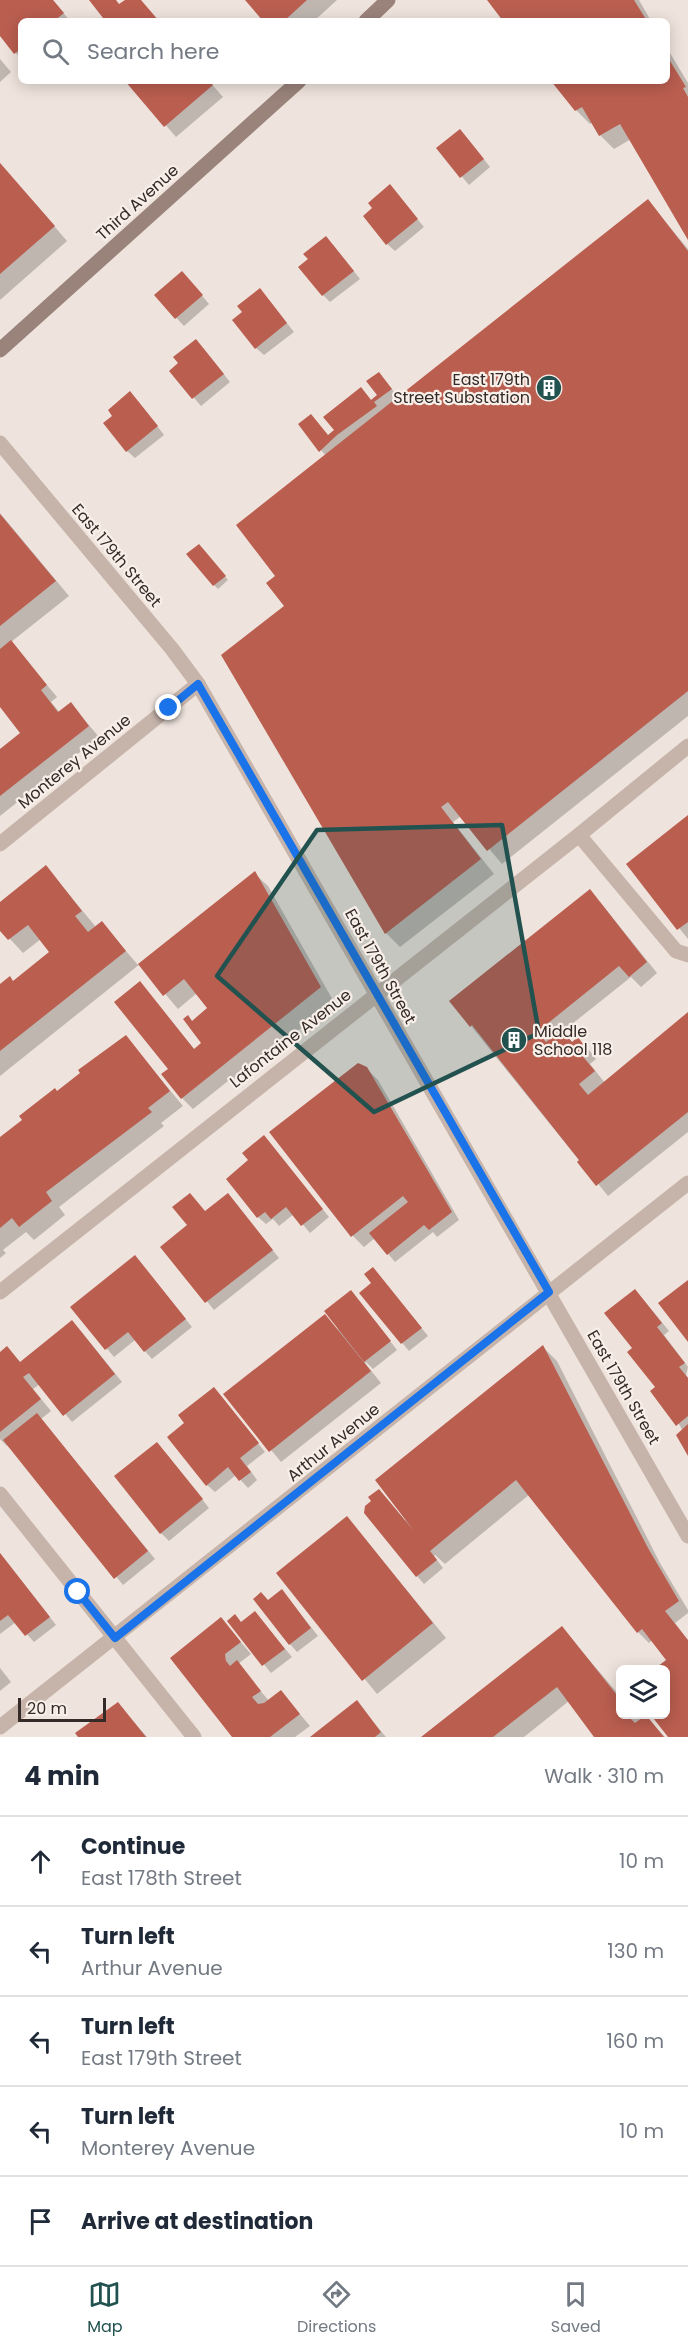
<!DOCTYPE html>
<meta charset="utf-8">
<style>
body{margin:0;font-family:Poppins,sans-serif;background:#f6f6f7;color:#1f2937}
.controls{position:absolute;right:18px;bottom:18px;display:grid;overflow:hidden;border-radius:9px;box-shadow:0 3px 15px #0003}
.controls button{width:54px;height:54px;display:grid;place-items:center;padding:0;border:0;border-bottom:2px solid #e0e1e3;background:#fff;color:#1f2937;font:30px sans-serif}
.scale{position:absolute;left:18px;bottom:15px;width:88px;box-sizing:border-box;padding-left:6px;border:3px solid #342b29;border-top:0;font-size:16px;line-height:21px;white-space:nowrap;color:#342b29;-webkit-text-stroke:4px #f8efe8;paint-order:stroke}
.stop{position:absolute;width:18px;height:18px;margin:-14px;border:4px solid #1a73e8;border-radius:50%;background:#fff}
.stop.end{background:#1a73e8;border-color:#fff;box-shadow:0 2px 6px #0008}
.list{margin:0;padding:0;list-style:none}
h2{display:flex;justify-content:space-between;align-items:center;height:78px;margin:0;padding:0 24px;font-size:26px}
h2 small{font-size:20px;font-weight:400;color:#747a83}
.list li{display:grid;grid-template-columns:39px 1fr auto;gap:18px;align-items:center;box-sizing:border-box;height:90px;padding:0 24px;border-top:2px solid #e0e1e3}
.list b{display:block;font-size:22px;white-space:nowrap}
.list p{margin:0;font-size:20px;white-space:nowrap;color:#747a83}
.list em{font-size:20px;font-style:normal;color:#747a83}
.icon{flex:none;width:33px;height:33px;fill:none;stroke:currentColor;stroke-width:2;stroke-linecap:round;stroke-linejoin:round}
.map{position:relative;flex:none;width:688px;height:1737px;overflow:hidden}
.search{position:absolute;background:#fff;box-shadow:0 3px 15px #0003;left:18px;right:18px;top:18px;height:66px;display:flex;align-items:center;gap:15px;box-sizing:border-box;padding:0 21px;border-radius:9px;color:#747a83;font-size:22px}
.sheet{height:528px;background:#fff}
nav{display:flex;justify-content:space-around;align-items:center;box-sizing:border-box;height:84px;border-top:2px solid #e0e1e3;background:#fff;font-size:16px;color:#747a83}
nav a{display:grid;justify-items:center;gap:3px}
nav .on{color:#22524f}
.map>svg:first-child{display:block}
.shadow{fill:#0003}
.building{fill:#ba5e50}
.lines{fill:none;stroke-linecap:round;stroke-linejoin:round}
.service{stroke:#c6b4aa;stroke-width:15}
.minor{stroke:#c6b4aa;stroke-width:15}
.secondary{stroke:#9a837b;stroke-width:15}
.route{stroke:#1a73e8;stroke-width:8}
.marked{fill:#22524f;fill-opacity:0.2;stroke:#22524f;stroke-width:4.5;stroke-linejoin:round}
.labels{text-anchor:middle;stroke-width:4.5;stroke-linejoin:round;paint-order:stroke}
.street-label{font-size:16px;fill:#342b29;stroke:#f8efe8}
.poi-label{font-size:16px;fill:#342b29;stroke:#f8efe8;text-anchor:end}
</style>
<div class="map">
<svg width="688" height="1737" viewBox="0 0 688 1737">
<rect width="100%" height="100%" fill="#efe4dd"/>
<g class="shadow">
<polygon points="0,0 53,0 70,21 21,21 21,59 0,34"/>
<polygon points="247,0 337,0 314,21 265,21"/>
<polygon points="489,0 639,0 651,21 505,21"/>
<polygon points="667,48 688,83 688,237 631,139 614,149 600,135 593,122 590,124 576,110 553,81 667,81"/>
<polygon points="0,59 11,72 0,82"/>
<polygon points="127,81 209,81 223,97 176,137"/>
<polygon points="467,138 490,167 469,185 438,148"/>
<polygon points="0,163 67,241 0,300"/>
<polygon points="390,186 424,227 395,251 387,244 374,208"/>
<polygon points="648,201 688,249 688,716 502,864 461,816 453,822 494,874 400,947 386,933 223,655 286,606 277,576 326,456 300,425 329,436 336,431 361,389 372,401 379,395 378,374 400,398"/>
<polygon points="333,245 360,279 330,302 323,295 310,259"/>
<polygon points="189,280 209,304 184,326 156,296"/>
<polygon points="267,298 294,332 264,355 256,348"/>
<polygon points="203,348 230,382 201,406 171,371"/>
<polygon points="138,401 164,435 135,458 127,451 114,416"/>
<polygon points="0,513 69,596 11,642 57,697 51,702 60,713 71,704 99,737 0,816 0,748 2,750 23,734 0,705"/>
<polygon points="203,549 228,580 218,589 214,585"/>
<polygon points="688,817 688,939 628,865"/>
<polygon points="46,867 96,927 102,923 138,965 254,873 268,886 334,1002 236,1080 233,1077 193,1109 182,1098 140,983 195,1050 208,1052 188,1017 193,1022 209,1009 197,993 178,1009 140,964 0,1076 0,986 14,982 51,952 41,939 23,953 0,928 0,904"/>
<polygon points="600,902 657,973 641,987 631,977 562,1032 573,1043 578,1039 589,1050 596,1059 590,1064 605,1083 688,1015 688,1132 608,1196 471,1026"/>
<polygon points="126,1037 183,1106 161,1123 164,1126 59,1207 65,1215 34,1240 26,1232 3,1250 6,1253 0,1258 0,1139"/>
<polygon points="366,1068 378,1080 459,1220 437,1237 433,1232 395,1262 375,1238 364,1247 353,1236"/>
<polygon points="271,1145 329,1217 310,1233 294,1214 279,1226 273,1219 266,1224 258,1217 250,1161"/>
<polygon points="228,1195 279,1258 214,1310 163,1247"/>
<polygon points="142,1265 192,1327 152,1359 135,1340 114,1357 72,1307"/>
<polygon points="380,1277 428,1336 409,1351 361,1293"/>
<polygon points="642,1298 669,1331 664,1335 688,1367 686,1375 688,1378 688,1453 683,1431 634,1348"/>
<polygon points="358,1300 397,1350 373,1369 366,1362 365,1363 381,1383 281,1462 225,1394 324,1316 338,1330"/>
<polygon points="80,1330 122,1382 72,1422 40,1384 33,1389 51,1411 41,1419 155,1559 123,1585 9,1445 7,1446 0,1439 0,1354 7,1348 21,1363"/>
<polygon points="543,1347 557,1361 660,1563 688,1610 688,1613 675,1623 688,1641 688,1737 670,1737 666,1714 668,1660 652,1640 649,1643 638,1632 530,1494 445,1564 435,1555 434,1556 443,1568 424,1584 417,1576 405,1521"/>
<polygon points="221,1396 265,1452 247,1466 257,1480 248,1488 236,1475 215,1492 207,1485"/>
<polygon points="164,1451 209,1508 169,1541 161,1533"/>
<polygon points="347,1518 446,1638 377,1694 278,1573"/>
<polygon points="0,1553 56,1625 34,1642 16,1622 0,1634"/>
<polygon points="289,1599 318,1636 297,1652 290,1644 269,1602"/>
<polygon points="255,1613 292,1657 271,1673 229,1621 242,1623"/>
<polygon points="221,1619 251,1654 238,1664 269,1701 281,1692 310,1726 295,1737 234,1737"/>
<polygon points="562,1628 620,1696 620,1714 636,1714 641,1720 646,1717 665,1737 596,1737 569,1701 524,1737 424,1737"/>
<polygon points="0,1668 11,1682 0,1691"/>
<polygon points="356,1702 386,1737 312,1737"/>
<polygon points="118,1704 147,1737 80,1737"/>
</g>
<g class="building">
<polygon points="0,0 53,0 64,13 54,21 21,21 21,49 14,54 0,36"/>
<polygon points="89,0 116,0 119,4 125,0 141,0 159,21 100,21 103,18"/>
<polygon points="245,0 307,0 284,21 263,21"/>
<polygon points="487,0 634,0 647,21 503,21"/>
<polygon points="667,56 686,87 683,88 688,97 688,240 620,124 599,136 582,107 575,111 551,81 667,81"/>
<polygon points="125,81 209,81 213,85 164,127"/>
<polygon points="460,129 484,159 460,178 436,148"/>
<polygon points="0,163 55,226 0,274"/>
<polygon points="390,184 418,219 386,245 363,216 372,208 368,203"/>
<polygon points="648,199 688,251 688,691 487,851 448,802 441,807 481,859 385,934 221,655 284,606 266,583 275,576 236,525"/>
<polygon points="326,236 354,271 322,296 298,267 308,259 303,254"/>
<polygon points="182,271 203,295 175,319 154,295"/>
<polygon points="260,288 287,323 255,349 232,320 242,312 237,306"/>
<polygon points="196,339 224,374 192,399 169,371 178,363 173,357"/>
<polygon points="379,372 392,389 374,402 377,406 337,435 319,452 298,424 311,414 328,435 334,430 323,417 361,387 371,400 377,395 366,381"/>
<polygon points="130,391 158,426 126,452 103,423 112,416 108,410"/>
<polygon points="0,514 56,581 0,626"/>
<polygon points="199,544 226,576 213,586 186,554"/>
<polygon points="11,640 47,685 41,690 58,712 71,702 89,726 0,796 0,749 20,733 0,707 0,649"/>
<polygon points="688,815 688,922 677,930 626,864"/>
<polygon points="46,865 82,911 75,916 88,932 102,921 126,951 0,1051 0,984 10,976 13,981 49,952 28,925 8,940 0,931 0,902"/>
<polygon points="255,871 321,987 181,1099 161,1074 168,1069 114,1002 140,981 194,1049 201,1043 183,1019 188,1015 192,1021 207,1008 184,979 163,996 138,964"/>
<polygon points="590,889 647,962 629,977 619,966 537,1032 546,1042 562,1030 572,1042 578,1037 586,1048 580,1053 595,1071 579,1084 588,1095 688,1012 688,1112 596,1186 577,1162 579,1160 472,1025 470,1027 449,1001"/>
<polygon points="126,1035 170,1091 148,1108 152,1112 46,1192 52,1201 19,1227 12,1218 0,1228 0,1137 22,1120 19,1116 55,1088 57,1091 80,1073 78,1070"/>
<polygon points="358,1063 367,1067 452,1212 429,1230 424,1225 387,1255 369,1233 408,1202 403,1196 351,1237 269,1132"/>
<polygon points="264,1135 323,1209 301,1226 286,1207 271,1219 265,1212 257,1218 226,1179 248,1160 242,1153"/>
<polygon points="190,1193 205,1211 228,1193 273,1250 205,1303 160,1247 187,1225 172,1207"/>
<polygon points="135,1255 186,1319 144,1352 128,1332 105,1350 70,1307"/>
<polygon points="373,1267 422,1328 401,1344 359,1293 371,1283 364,1274"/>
<polygon points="688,1280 688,1342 658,1303"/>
<polygon points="635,1289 662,1323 657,1327 685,1363 679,1367 688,1378 688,1416 676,1426 650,1391 655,1387 627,1352 632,1348 604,1313"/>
<polygon points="351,1290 391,1341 364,1362 324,1311"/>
<polygon points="325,1314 371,1371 269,1452 223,1394"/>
<polygon points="72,1320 115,1374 63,1416 29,1373 23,1377 41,1399 0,1432 0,1352 7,1346 20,1362"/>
<polygon points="543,1345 648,1548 679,1601 665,1611 688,1640 688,1737 668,1737 650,1714 666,1714 666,1670 653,1670 666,1660 642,1629 637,1633 516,1480 430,1551 437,1560 416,1577 364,1513 365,1506 371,1501 368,1497 379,1489 414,1531 375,1480"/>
<polygon points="214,1387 259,1443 240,1458 251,1472 239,1481 228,1467 206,1486 167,1437 184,1423 178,1415"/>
<polygon points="37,1413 148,1551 114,1579 3,1440"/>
<polygon points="688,1424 688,1456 676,1435"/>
<polygon points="157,1442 203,1499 160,1534 114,1476"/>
<polygon points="347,1516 433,1623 362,1681 276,1573"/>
<polygon points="0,1553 50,1617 25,1636 8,1615 0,1621"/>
<polygon points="282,1589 311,1628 289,1645 253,1599 261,1592 268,1600"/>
<polygon points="255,1611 285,1649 262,1666 227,1621 235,1614 241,1622"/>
<polygon points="221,1617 241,1642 225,1654 226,1661 230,1666 237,1660 261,1691 252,1697 258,1704 264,1703 281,1690 300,1714 270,1737 232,1737 170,1658"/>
<polygon points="562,1626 620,1699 620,1714 632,1714 629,1717 635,1723 646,1715 664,1737 594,1737 557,1687 493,1737 421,1737"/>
<polygon points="357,1700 381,1732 375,1737 310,1737"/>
<polygon points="118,1702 146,1737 78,1737 75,1733"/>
</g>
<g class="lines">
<polyline class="service" points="579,835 676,951 688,955"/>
<g class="minor">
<polyline points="0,443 172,649 198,684 688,1536"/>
<polyline points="0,844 198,684"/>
<polyline points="0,1292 579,835 688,746"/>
<polyline points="0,1494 194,1737"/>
<polyline points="0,1727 688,1183"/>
</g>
<g class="secondary">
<polyline points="366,21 388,0"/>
<polyline points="0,350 299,81"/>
</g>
</g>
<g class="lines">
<polyline class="route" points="78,1592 115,1638 549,1292 198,684 169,708"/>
</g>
<path class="marked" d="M502 825 539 1033 374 1112 217 976 317 830Z"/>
<defs>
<g id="building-disc" transform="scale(1.35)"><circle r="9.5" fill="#22524f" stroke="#f8efe8"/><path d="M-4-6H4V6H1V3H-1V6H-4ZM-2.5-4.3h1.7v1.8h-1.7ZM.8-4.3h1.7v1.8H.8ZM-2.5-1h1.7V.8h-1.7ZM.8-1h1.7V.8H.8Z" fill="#fff"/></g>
</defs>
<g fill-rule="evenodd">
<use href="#building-disc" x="549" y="388"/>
<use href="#building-disc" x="514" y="1040"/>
</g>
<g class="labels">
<g class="street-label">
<text transform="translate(137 202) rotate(-42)" y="6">Third Avenue</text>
<text transform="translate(117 555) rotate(50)" y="6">East 179th Street</text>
<text transform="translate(74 761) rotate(-39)" y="6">Monterey Avenue</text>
<text transform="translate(381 966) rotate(61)" y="6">East 179th Street</text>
<text transform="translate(290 1038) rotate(-38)" y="6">Lafontaine Avenue</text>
<text transform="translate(624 1387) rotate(60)" y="6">East 179th Street</text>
<text transform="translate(333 1442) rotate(-39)" y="6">Arthur Avenue</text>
</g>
<g class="poi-label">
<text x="530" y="385">East 179th<tspan x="530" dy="18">Street Substation</tspan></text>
<text x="534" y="1037" text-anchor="start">Middle<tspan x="534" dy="18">School 118</tspan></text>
</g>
</g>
</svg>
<div class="controls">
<button><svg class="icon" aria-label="layers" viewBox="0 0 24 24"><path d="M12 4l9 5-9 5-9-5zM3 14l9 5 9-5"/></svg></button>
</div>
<div class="scale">20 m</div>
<div class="stop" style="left:78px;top:1592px"></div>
<div class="stop end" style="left:169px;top:708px"></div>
<div class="search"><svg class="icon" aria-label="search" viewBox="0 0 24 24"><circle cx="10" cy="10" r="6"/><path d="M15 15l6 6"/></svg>Search here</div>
</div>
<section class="sheet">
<h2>4 min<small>Walk · 310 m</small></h2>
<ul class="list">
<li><svg class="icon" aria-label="ahead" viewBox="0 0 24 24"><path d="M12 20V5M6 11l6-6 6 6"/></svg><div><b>Continue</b><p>East 178th Street</p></div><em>10 m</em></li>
<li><svg class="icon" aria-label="left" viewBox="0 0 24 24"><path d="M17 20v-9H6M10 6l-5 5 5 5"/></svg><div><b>Turn left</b><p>Arthur Avenue</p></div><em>130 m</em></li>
<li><svg class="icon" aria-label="left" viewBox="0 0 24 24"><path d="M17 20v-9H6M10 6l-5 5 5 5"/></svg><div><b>Turn left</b><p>East 179th Street</p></div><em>160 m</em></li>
<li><svg class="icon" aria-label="left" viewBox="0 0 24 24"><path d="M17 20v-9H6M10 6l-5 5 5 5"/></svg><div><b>Turn left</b><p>Monterey Avenue</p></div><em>10 m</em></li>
<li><svg class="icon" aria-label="arrive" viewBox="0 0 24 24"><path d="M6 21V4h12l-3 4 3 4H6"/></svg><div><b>Arrive at destination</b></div></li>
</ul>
</section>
<nav>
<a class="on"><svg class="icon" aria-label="map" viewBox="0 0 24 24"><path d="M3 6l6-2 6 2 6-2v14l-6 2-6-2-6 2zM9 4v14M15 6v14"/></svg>Map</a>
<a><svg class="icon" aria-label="directions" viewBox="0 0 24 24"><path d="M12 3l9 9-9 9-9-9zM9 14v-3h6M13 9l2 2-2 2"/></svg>Directions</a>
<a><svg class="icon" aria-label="saved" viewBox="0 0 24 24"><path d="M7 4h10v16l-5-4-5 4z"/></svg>Saved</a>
</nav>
